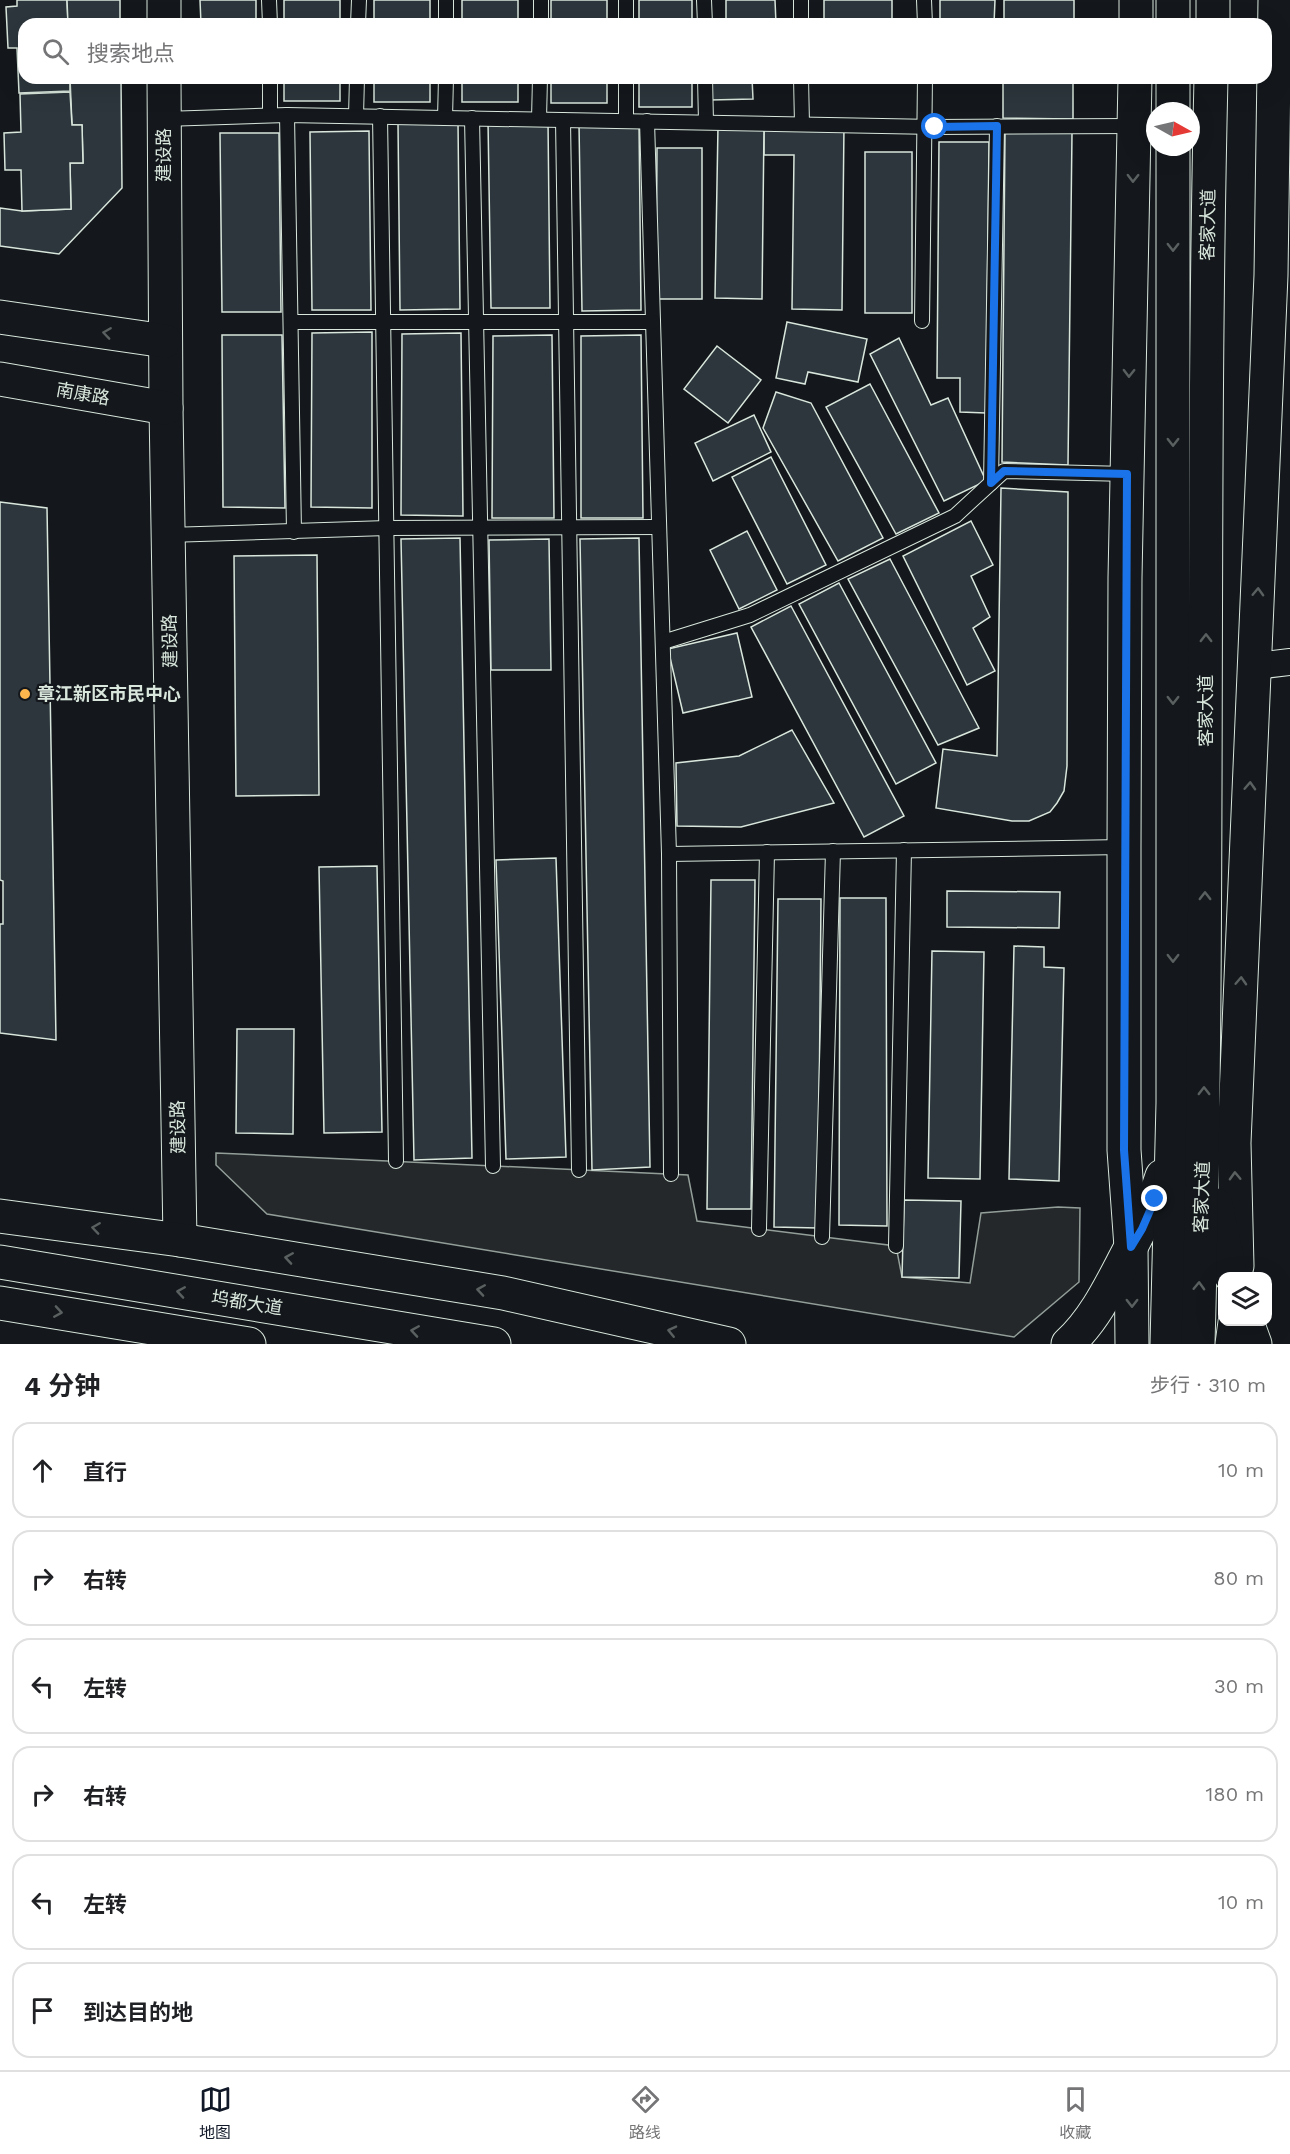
<!DOCTYPE html>
<html lang="zh">
<meta charset="utf-8">
<style>
body{margin:0;font-family:"Work Sans","Noto Sans SC",sans-serif;background:#f6f6f6;color:#202124}
.controls{position:absolute;right:18px;bottom:18px;display:grid;overflow:hidden;border-radius:12px;box-shadow:0 6px 24px #0002}
.controls button{width:54px;height:54px;display:grid;place-items:center;padding:0;border:0;border-bottom:2px solid #e0e0e0;background:#fff;color:#202124;font:30px sans-serif}
.compass{position:absolute;left:1146px;top:102px;width:54px;height:54px;border-radius:50%;background:#fff;box-shadow:0 6px 24px #0002;rotate:98deg}
.stop{position:absolute;width:18px;height:18px;margin:-14px;border:4px solid #1a73e8;border-radius:50%;background:#fff}
.stop.end{background:#1a73e8;border-color:#fff;box-shadow:0 2px 6px #0008}
.list{margin:0;padding:0;list-style:none}
h2{display:flex;justify-content:space-between;align-items:center;height:78px;margin:0;padding:0 24px;font-size:26px}
h2 small{font-size:20px;font-weight:400;color:#757577}
.list li{display:grid;grid-template-columns:39px 1fr auto;gap:18px;align-items:center;box-sizing:border-box;height:96px;margin:0 12px 12px;padding:0 12px;border:2px solid #e0e0e0;border-radius:18px}
.list b{display:block;font-size:22px;white-space:nowrap}
.list em{font-size:20px;font-style:normal;color:#757577}
.icon{flex:none;width:33px;height:33px;fill:none;stroke:currentColor;stroke-width:2;stroke-linecap:round;stroke-linejoin:round}
.map{position:relative;flex:none;width:1290px;height:1344px;overflow:hidden}
.search{position:absolute;background:#fff;box-shadow:0 6px 24px #0002;left:18px;right:18px;top:18px;height:66px;display:flex;align-items:center;gap:15px;box-sizing:border-box;padding:0 21px;border-radius:18px;color:#757577;font-size:22px}
.sheet{height:726px;background:#fff}
nav{display:flex;justify-content:space-around;align-items:center;box-sizing:border-box;height:84px;border-top:2px solid #e0e0e0;background:#fff;font-size:16px;color:#757577}
nav a{display:grid;justify-items:center;gap:3px}
nav .on{color:#111827}
.map>svg:first-child{display:block}
.parking{fill:#24282b;stroke:#939e99;stroke-width:1.5}
.building{fill:#2c363c;stroke:#d8e6dc;stroke-width:1.5}
.lines{fill:none;stroke-linecap:round;stroke-linejoin:round}
.lane-casing{stroke:#d8e6dc;stroke-width:16}
.street-casing{stroke:#d8e6dc;stroke-width:28}
.secondary-casing{stroke:#d8e6dc;stroke-width:35}
.primary-casing{stroke:#d8e6dc;stroke-width:35}
.lane{stroke:#14181c;stroke-width:14}
.street{stroke:#14181c;stroke-width:26}
.secondary{stroke:#14181c;stroke-width:33}
.primary{stroke:#14181c;stroke-width:33}
.oneway{stroke:#59605f}
.route{stroke:#1a73e8;stroke-width:8}
.poi-dot{fill:#ffb74d;stroke:#14181c;stroke-width:2}
.labels{text-anchor:middle;stroke-width:4.5;stroke-linejoin:round;paint-order:stroke}
.street-label{font-size:18px;fill:#d8e6dc;stroke:#14181c}
.poi-label{font-size:18px;font-weight:bold;fill:#d8e6dc;stroke:#14181c;text-anchor:start}
</style>
<div class="map">
<svg width="1290" height="1344" viewBox="0 0 1290 1344">
<rect width="100%" height="100%" fill="#14181c"/>
<polygon class="parking" points="216,1153 688,1175 697,1221 896,1246 902,1277 970,1283 981,1213 1058,1207 1080,1208 1079,1282 1014,1337 267,1214 216,1165"/>
<g class="building">
<polygon points="17,0 67,0 68,24 24,24 24,78 70,78 70,91 19,93 17,48 8,48 6,7 17,6"/>
<polygon points="67,0 120,0 120,24 68,24"/>
<polygon points="200,0 256,0 256,24 201,24"/>
<rect x="284" y="0" width="56" height="24"/>
<rect x="374" y="0" width="56" height="24"/>
<rect x="462" y="0" width="56" height="24"/>
<rect x="551" y="0" width="56" height="24"/>
<rect x="639" y="0" width="53" height="24"/>
<polygon points="726,0 775,0 776,24 726,24"/>
<rect x="824" y="0" width="68" height="24"/>
<polygon points="940,0 995,0 994,24 940,24"/>
<rect x="1004" y="0" width="70" height="24"/>
<polygon points="70,78 121,78 122,188 59,254 0,246 0,208 22,211 71,209 70,163 83,163 82,125 72,125"/>
<rect x="284" y="78" width="56" height="23"/>
<rect x="374" y="78" width="56" height="24"/>
<rect x="462" y="78" width="56" height="24"/>
<rect x="551" y="78" width="56" height="25"/>
<rect x="639" y="78" width="53" height="29"/>
<polygon points="709,78 752,78 753,99 710,100"/>
<polygon points="1003,78 1073,78 1073,119 1003,118"/>
<polygon points="70,92 72,125 82,125 83,163 70,163 71,209 22,211 21,170 5,170 4,133 21,132 20,94"/>
<polygon points="488,121 548,121 550,308 491,308"/>
<polygon points="458,122 460,309 400,310 398,123"/>
<polygon points="639,123 641,310 582,311 579,124"/>
<polygon points="844,125 842,310 792,309 794,155 764,155 764,127"/>
<polygon points="718,126 764,127 762,299 715,298"/>
<polygon points="369,131 371,310 312,310 310,132"/>
<polygon points="220,133 279,133 281,312 222,312"/>
<polygon points="1005,133 1072,133 1068,465 1002,462"/>
<polygon points="939,142 989,142 986,413 960,412 960,378 937,378"/>
<polygon points="657,148 702,148 702,299 656,299"/>
<rect x="865" y="152" width="47" height="161"/>
<polygon points="787,322 867,339 858,382 808,372 805,384 776,378"/>
<polygon points="372,332 372,508 311,507 312,333"/>
<polygon points="461,333 463,516 401,515 402,334"/>
<polygon points="222,335 282,335 285,508 223,507"/>
<polygon points="552,335 554,518 492,518 493,336"/>
<polygon points="641,335 643,518 581,518 581,336"/>
<polygon points="899,338 931,405 948,398 986,481 944,501 870,354"/>
<polygon points="717,346 761,380 728,423 684,389"/>
<polygon points="870,384 939,513 896,534 826,407"/>
<polygon points="776,392 811,403 883,538 838,561 763,428"/>
<polygon points="754,415 771,452 713,481 695,443"/>
<polygon points="771,457 826,565 787,584 732,477"/>
<polygon points="1001,488 1068,492 1067,766 1064,791 1057,803 1050,812 1029,821 1012,821 936,808 943,749 997,756"/>
<polygon points="0,502 47,508 56,1040 0,1033 0,924 3,924 3,881 0,880"/>
<polygon points="971,521 993,565 971,576 990,617 973,628 995,671 967,685 903,556"/>
<polygon points="747,531 777,590 739,609 710,550"/>
<polygon points="460,538 472,1158 414,1160 401,539"/>
<polygon points="639,538 650,1167 592,1170 580,539"/>
<polygon points="549,539 551,670 491,670 489,540"/>
<polygon points="317,555 319,795 236,796 234,556"/>
<polygon points="890,559 979,728 938,745 848,579"/>
<polygon points="839,583 936,763 896,784 799,604"/>
<polygon points="791,606 904,816 864,837 751,627"/>
<polygon points="737,633 752,697 683,713 668,649"/>
<polygon points="792,730 834,803 741,827 677,826 676,763 739,756"/>
<polygon points="556,858 566,1157 506,1159 496,860"/>
<polygon points="377,866 382,1132 324,1133 319,867"/>
<polygon points="711,880 755,880 751,1209 707,1209"/>
<polygon points="947,891 1060,892 1059,928 947,927"/>
<polygon points="840,898 886,898 887,1226 839,1225"/>
<polygon points="778,899 821,899 818,1228 774,1227"/>
<polygon points="1014,946 1044,947 1044,967 1064,968 1059,1181 1009,1179"/>
<polygon points="932,951 984,952 980,1179 928,1178"/>
<polygon points="237,1029 294,1029 293,1134 236,1133"/>
<polygon points="904,1200 961,1201 959,1278 902,1277"/>
</g>
<g class="lines">
<g class="lane-casing">
<g id="lane">
<polyline points="269,0 270,24"/>
<polyline points="704,0 705,24"/>
<polyline points="801,0 801,24"/>
<polyline points="924,0 925,24"/>
<polyline points="358,24 359,0"/>
<polyline points="446,24 446,0"/>
<polyline points="541,24 541,0"/>
<polyline points="626,24 626,0"/>
<polyline points="270,78 270,115"/>
<polyline points="705,78 706,122"/>
<polyline points="801,78 802,124"/>
<polyline points="287,115 294,532"/>
<polyline points="356,116 357,78"/>
<polyline points="380,116 396,1161"/>
<polyline points="445,118 446,78"/>
<polyline points="472,118 493,1166"/>
<polyline points="164,119 287,115 935,127 1134,126"/>
<polyline points="539,119 540,78"/>
<polyline points="563,120 579,1170"/>
<polyline points="626,121 626,78"/>
<polyline points="647,121 669,854 671,1174"/>
<polyline points="922,321 925,78"/>
<polyline points="291,322 653,322"/>
<polyline points="991,483 997,126"/>
<polyline points="168,535 387,528 659,527"/>
<polyline points="663,642 750,615 955,516 1004,471 1127,474"/>
<polyline points="669,854 1124,847"/>
<polyline points="759,1229 767,852"/>
<polyline points="822,1237 833,851"/>
<polyline points="896,1246 904,850"/>
</g>
</g>
<g class="street-casing">
<polyline id="street" points="1255,666 1290,662"/>
</g>
<g class="secondary-casing">
<g id="secondary">
<polyline points="164,0 164,24"/>
<polyline points="1136,24 1136,0"/>
<polyline points="164,78 166,408 180,1240"/>
<polyline points="0,317 165,341"/>
<polyline points="0,379 166,408"/>
<polyline points="0,1216 180,1240 503,1293 729,1344"/>
<polyline points="1237,1266 1234,1143 1271,275 1275,0"/>
<polyline points="1132,1344 1131,1247 1124,1150 1124,847 1125,578 1135,78"/>
<polyline points="1232,1344 1235,1322"/>
</g>
</g>
<g class="primary-casing">
<g id="primary">
<polyline points="1173,24 1173,0"/>
<polyline points="1213,24 1213,0"/>
<polyline points="1173,111 1173,78"/>
<polyline points="1216,1205 1231,1276"/>
<polyline points="0,1262 494,1344"/>
<polyline points="0,1303 249,1344"/>
<polyline points="1247,1322 1255,1344"/>
<path d="M1068 1344C1092 1322 1107 1293 1122 1264 1138 1233 1152 1210 1162 1176"/>
<polyline points="1167,1344 1173,1103 1173,147"/>
<path d="M1198 1344C1210 922 1201 500 1211 78"/>
</g>
</g>
<use href="#lane" class="lane"/>
<use href="#street" class="street"/>
<use href="#secondary" class="secondary"/>
<use href="#primary" class="primary"/>
</g>
<defs><path id="oneway-chevron" d="M-2-3.5L2.5 0L-2 3.5" fill="none" stroke-width="1.6" stroke-linecap="round" stroke-linejoin="round" transform="scale(1.5)"/></defs>
<g class="oneway">
<use href="#oneway-chevron" transform="translate(1133 178) rotate(91)"/>
<use href="#oneway-chevron" transform="translate(1173 247) rotate(90)"/>
<use href="#oneway-chevron" transform="translate(107 333) rotate(-172)"/>
<use href="#oneway-chevron" transform="translate(1129 373) rotate(91)"/>
<use href="#oneway-chevron" transform="translate(1173 442) rotate(90)"/>
<use href="#oneway-chevron" transform="translate(1258 592) rotate(-88)"/>
<use href="#oneway-chevron" transform="translate(1206 638) rotate(-90)"/>
<use href="#oneway-chevron" transform="translate(1173 700) rotate(90)"/>
<use href="#oneway-chevron" transform="translate(1250 786) rotate(-87)"/>
<use href="#oneway-chevron" transform="translate(1205 896) rotate(-90)"/>
<use href="#oneway-chevron" transform="translate(1173 958) rotate(90)"/>
<use href="#oneway-chevron" transform="translate(1241 981) rotate(-87)"/>
<use href="#oneway-chevron" transform="translate(1204 1091) rotate(-90)"/>
<use href="#oneway-chevron" transform="translate(1235 1176) rotate(-92)"/>
<use href="#oneway-chevron" transform="translate(96 1228) rotate(-172)"/>
<use href="#oneway-chevron" transform="translate(289 1258) rotate(-171)"/>
<use href="#oneway-chevron" transform="translate(1199 1286) rotate(-88)"/>
<use href="#oneway-chevron" transform="translate(481 1290) rotate(-171)"/>
<use href="#oneway-chevron" transform="translate(181 1292) rotate(-171)"/>
<use href="#oneway-chevron" transform="translate(1132 1303) rotate(90)"/>
<use href="#oneway-chevron" transform="translate(58 1312) rotate(9)"/>
<use href="#oneway-chevron" transform="translate(415 1331) rotate(-171)"/>
<use href="#oneway-chevron" transform="translate(672 1331) rotate(-167)"/>
</g>
<g class="lines">
<polyline class="route" points="935,127 997,126 991,483 1004,471 1127,474 1124,1150 1131,1247 1142,1229 1155,1199"/>
</g>
<circle class="poi-dot" cx="25" cy="694" r="6"/>
<g class="labels">
<g class="street-label">
<text transform="translate(164 155) rotate(-90)" y="6">建设路</text>
<text transform="translate(1208 225) rotate(-89)" y="6">客家大道</text>
<text transform="translate(83 394) rotate(10)" y="6">南康路</text>
<text transform="translate(170 641) rotate(-91)" y="6">建设路</text>
<text transform="translate(1206 711) rotate(-90)" y="6">客家大道</text>
<text transform="translate(178 1127) rotate(-91)" y="6">建设路</text>
<text transform="translate(1202 1197) rotate(-88)" y="6">客家大道</text>
<text transform="translate(247 1303) rotate(9)" y="6">坞都大道</text>
</g>
<g class="poi-label">
<text x="37" y="700">章江新区市民中心</text>
</g>
</g>
</svg>
<div class="controls">
<button><svg class="icon" aria-label="layers" viewBox="0 0 24 24"><path d="M12 4l9 5-9 5-9-5zM3 14l9 5 9-5"/></svg></button>
</div>
<svg class="compass" viewBox="-18 -18 36 36"><path d="M0-13l5 13h-10z" fill="#e53935"/><path d="M0 13l5-13h-10z" fill="#757577"/></svg>
<div class="stop" style="left:935px;top:127px"></div>
<div class="stop end" style="left:1155px;top:1199px"></div>
<div class="search"><svg class="icon" aria-label="search" viewBox="0 0 24 24"><circle cx="10" cy="10" r="6"/><path d="M15 15l6 6"/></svg>搜索地点</div>
</div>
<section class="sheet">
<h2>4 分钟<small>步行 · 310 m</small></h2>
<ul class="list">
<li><svg class="icon" aria-label="ahead" viewBox="0 0 24 24"><path d="M12 20V5M6 11l6-6 6 6"/></svg><div><b>直行</b></div><em>10 m</em></li>
<li><svg class="icon" aria-label="right" viewBox="0 0 24 24"><path d="M7 20v-9h11M14 6l5 5-5 5"/></svg><div><b>右转</b></div><em>80 m</em></li>
<li><svg class="icon" aria-label="left" viewBox="0 0 24 24"><path d="M17 20v-9H6M10 6l-5 5 5 5"/></svg><div><b>左转</b></div><em>30 m</em></li>
<li><svg class="icon" aria-label="right" viewBox="0 0 24 24"><path d="M7 20v-9h11M14 6l5 5-5 5"/></svg><div><b>右转</b></div><em>180 m</em></li>
<li><svg class="icon" aria-label="left" viewBox="0 0 24 24"><path d="M17 20v-9H6M10 6l-5 5 5 5"/></svg><div><b>左转</b></div><em>10 m</em></li>
<li><svg class="icon" aria-label="arrive" viewBox="0 0 24 24"><path d="M6 21V4h12l-3 4 3 4H6"/></svg><div><b>到达目的地</b></div></li>
</ul>
</section>
<nav>
<a class="on"><svg class="icon" aria-label="map" viewBox="0 0 24 24"><path d="M3 6l6-2 6 2 6-2v14l-6 2-6-2-6 2zM9 4v14M15 6v14"/></svg>地图</a>
<a><svg class="icon" aria-label="directions" viewBox="0 0 24 24"><path d="M12 3l9 9-9 9-9-9zM9 14v-3h6M13 9l2 2-2 2"/></svg>路线</a>
<a><svg class="icon" aria-label="saved" viewBox="0 0 24 24"><path d="M7 4h10v16l-5-4-5 4z"/></svg>收藏</a>
</nav>
